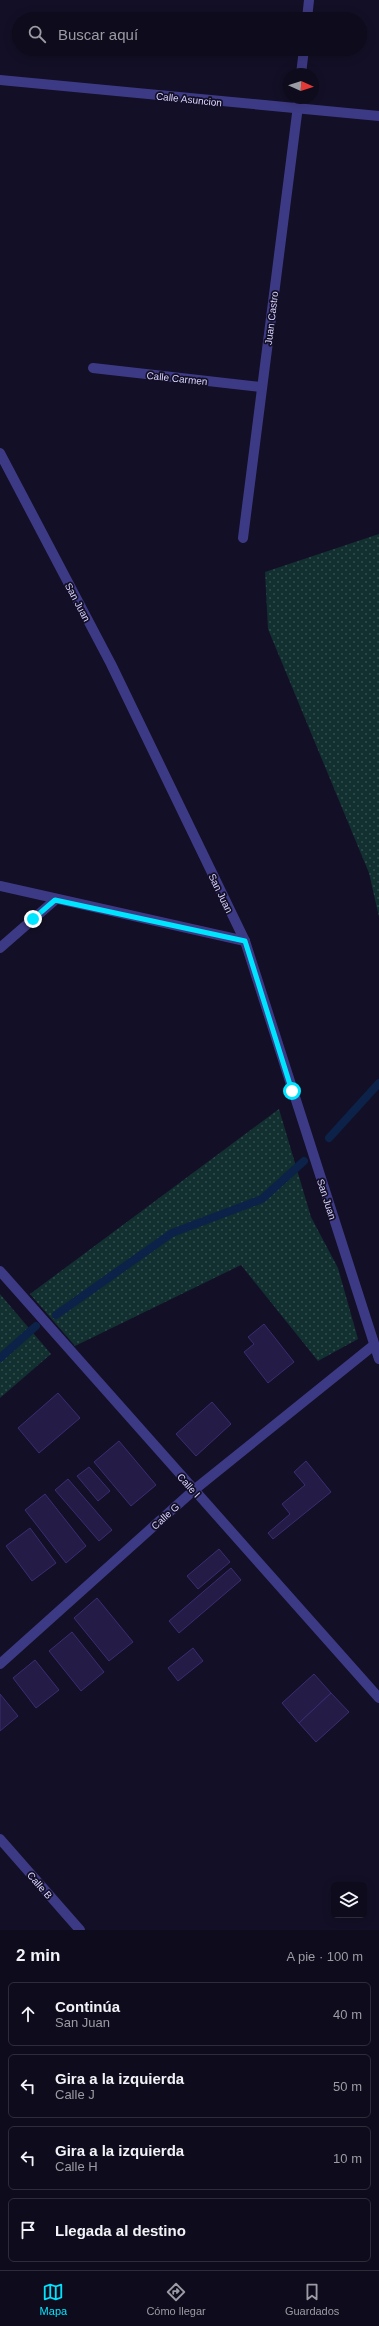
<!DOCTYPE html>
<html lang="es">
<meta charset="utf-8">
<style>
body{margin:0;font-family:Arial,sans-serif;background:#171425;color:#f1f3f6}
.controls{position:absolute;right:12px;bottom:12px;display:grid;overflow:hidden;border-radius:6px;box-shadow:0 2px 10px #0003}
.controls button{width:36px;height:36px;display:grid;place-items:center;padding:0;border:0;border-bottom:1px solid #2e2b3b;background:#0e0b1c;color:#f1f3f6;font:20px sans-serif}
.compass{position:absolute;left:283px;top:68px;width:36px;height:36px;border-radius:50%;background:#0e0b1c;box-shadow:0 2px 10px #0003;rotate:93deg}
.stop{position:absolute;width:12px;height:12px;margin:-9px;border:3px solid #00e5ff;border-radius:50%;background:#fff}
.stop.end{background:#00e5ff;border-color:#fff;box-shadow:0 1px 4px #0008}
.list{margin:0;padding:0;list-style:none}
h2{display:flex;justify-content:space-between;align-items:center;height:52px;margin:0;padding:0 16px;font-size:17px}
h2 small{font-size:13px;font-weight:400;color:#9b9ba3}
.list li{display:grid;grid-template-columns:26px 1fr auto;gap:12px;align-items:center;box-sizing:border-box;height:64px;margin:0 8px 8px;padding:0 8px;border:1px solid #2e2b3b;border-radius:6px}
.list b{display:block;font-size:15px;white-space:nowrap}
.list p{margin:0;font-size:13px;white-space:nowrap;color:#9b9ba3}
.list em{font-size:13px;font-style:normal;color:#9b9ba3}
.icon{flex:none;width:22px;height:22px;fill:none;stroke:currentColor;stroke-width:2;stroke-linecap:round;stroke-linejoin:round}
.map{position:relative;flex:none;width:379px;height:1930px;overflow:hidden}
.search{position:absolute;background:#0e0b1c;box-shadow:0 2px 10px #0003;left:12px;right:12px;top:12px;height:44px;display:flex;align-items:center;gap:10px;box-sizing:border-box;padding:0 14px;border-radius:22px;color:#9b9ba3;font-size:15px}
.sheet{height:340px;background:#0e0b1c}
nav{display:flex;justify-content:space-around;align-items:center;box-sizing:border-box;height:56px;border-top:1px solid #2e2b3b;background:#0e0b1c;font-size:11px;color:#9b9ba3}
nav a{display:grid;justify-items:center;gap:2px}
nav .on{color:#00e5ff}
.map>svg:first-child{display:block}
.grass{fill:url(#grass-dots)}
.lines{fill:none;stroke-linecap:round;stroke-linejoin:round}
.stream{stroke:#0c2248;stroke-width:8}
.building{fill:#241b47;stroke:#3b2d73}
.street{stroke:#3d3a85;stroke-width:10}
.route{stroke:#00e5ff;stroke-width:5}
.labels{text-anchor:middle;stroke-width:3.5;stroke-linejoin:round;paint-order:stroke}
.street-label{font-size:10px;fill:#d9d4ff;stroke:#130f26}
</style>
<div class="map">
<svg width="379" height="1930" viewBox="0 0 379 1930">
<defs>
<pattern id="grass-dots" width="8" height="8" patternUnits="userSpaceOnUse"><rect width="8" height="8" fill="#12302f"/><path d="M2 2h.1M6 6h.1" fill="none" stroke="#344d4e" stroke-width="1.8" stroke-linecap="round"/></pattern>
</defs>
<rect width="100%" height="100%" fill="#130f26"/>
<g class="grass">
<polygon points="379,534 379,917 369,873 268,629 265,572"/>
<polygon points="279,1109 311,1217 338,1268 358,1339 318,1361 241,1265 75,1346 30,1294"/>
<polygon points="0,1294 51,1354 0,1398"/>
</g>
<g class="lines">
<g class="stream">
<polyline points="329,1138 379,1083"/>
<polyline points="56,1315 172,1233 262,1199 304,1161"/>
<polyline points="0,1358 36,1326"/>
</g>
</g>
<g class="building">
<polygon points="264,1324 294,1362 268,1383 244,1352 254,1344 248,1337"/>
<polygon points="58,1393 80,1418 39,1453 18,1428"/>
<polygon points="212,1402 231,1424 196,1456 176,1434"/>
<polygon points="119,1441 156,1485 131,1506 94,1462"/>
<polygon points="306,1461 331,1492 273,1539 268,1533 290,1514 282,1504 305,1485 294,1472"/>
<polygon points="89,1467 110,1491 98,1501 77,1476"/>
<polygon points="68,1479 112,1530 99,1541 55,1490"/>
<polygon points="45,1494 86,1546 66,1563 25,1510"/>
<polygon points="30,1528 56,1563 32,1581 6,1546"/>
<polygon points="219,1549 230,1562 198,1589 187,1576"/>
<polygon points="231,1568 241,1580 179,1633 169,1621"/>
<polygon points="97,1598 133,1642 109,1661 74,1618"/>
<polygon points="72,1632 104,1672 81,1691 49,1651"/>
<polygon points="193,1648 203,1661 178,1681 168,1668"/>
<polygon points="35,1660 59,1690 36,1708 13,1678"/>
<polygon points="314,1674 331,1693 299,1723 282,1703"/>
<polygon points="331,1693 349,1712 316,1742 299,1723"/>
<polygon points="0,1694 18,1716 0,1731"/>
</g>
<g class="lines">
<g class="street">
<polyline points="307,19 309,0"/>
<polyline points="301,74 304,49"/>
<polyline points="0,80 379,116"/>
<polyline points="93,368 261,387"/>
<polyline points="0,453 111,664 245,941 379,1359"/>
<polyline points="243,538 299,98"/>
<polyline points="0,886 245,941"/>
<polyline points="0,948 55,900"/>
<polyline points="0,1271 379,1698"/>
<polyline points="0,1664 194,1490 374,1345"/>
<polyline points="0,1839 80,1930"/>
</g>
</g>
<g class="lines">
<polyline class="route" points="33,919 55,900 245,941 292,1091"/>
</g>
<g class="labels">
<g class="street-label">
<text transform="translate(189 99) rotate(6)" y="4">Calle Asuncion</text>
<text transform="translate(271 318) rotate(-83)" y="4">Juan Castro</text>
<text transform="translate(177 378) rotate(6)" y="4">Calle Carmen</text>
<text transform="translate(78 602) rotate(62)" y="4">San Juan</text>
<text transform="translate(221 893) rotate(64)" y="4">San Juan</text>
<text transform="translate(327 1199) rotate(72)" y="4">San Juan</text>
<text transform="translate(189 1485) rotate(48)" y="4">Calle I</text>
<text transform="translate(165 1516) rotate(-42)" y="4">Calle G</text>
<text transform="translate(40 1885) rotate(49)" y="4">Calle B</text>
</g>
</g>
</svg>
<div class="controls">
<button><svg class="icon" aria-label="layers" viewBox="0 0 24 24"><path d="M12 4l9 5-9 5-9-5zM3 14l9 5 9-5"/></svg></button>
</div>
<svg class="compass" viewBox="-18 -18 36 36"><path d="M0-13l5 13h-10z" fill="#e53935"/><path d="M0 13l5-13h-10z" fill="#9b9ba3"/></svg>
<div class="stop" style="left:292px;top:1091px"></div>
<div class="stop end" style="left:33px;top:919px"></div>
<div class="search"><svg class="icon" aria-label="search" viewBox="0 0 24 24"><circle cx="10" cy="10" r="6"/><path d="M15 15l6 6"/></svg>Buscar aquí</div>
</div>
<section class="sheet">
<h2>2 min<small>A pie · 100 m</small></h2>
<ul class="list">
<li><svg class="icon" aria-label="ahead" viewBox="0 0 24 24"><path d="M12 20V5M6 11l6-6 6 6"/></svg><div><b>Continúa</b><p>San Juan</p></div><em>40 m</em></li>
<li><svg class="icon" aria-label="left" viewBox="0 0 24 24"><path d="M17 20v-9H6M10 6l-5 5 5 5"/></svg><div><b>Gira a la izquierda</b><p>Calle J</p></div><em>50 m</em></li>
<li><svg class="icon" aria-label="left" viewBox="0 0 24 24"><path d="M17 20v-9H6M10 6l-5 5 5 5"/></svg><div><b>Gira a la izquierda</b><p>Calle H</p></div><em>10 m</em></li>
<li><svg class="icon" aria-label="arrive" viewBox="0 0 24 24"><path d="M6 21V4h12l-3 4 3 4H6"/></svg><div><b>Llegada al destino</b></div></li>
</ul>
</section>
<nav>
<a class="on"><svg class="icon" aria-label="map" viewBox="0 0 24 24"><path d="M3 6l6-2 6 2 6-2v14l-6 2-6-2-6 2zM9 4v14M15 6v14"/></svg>Mapa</a>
<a><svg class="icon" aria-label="directions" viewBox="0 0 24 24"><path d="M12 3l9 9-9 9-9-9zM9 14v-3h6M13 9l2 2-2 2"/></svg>Cómo llegar</a>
<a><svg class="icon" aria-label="saved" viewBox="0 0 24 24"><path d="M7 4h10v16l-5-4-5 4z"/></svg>Guardados</a>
</nav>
